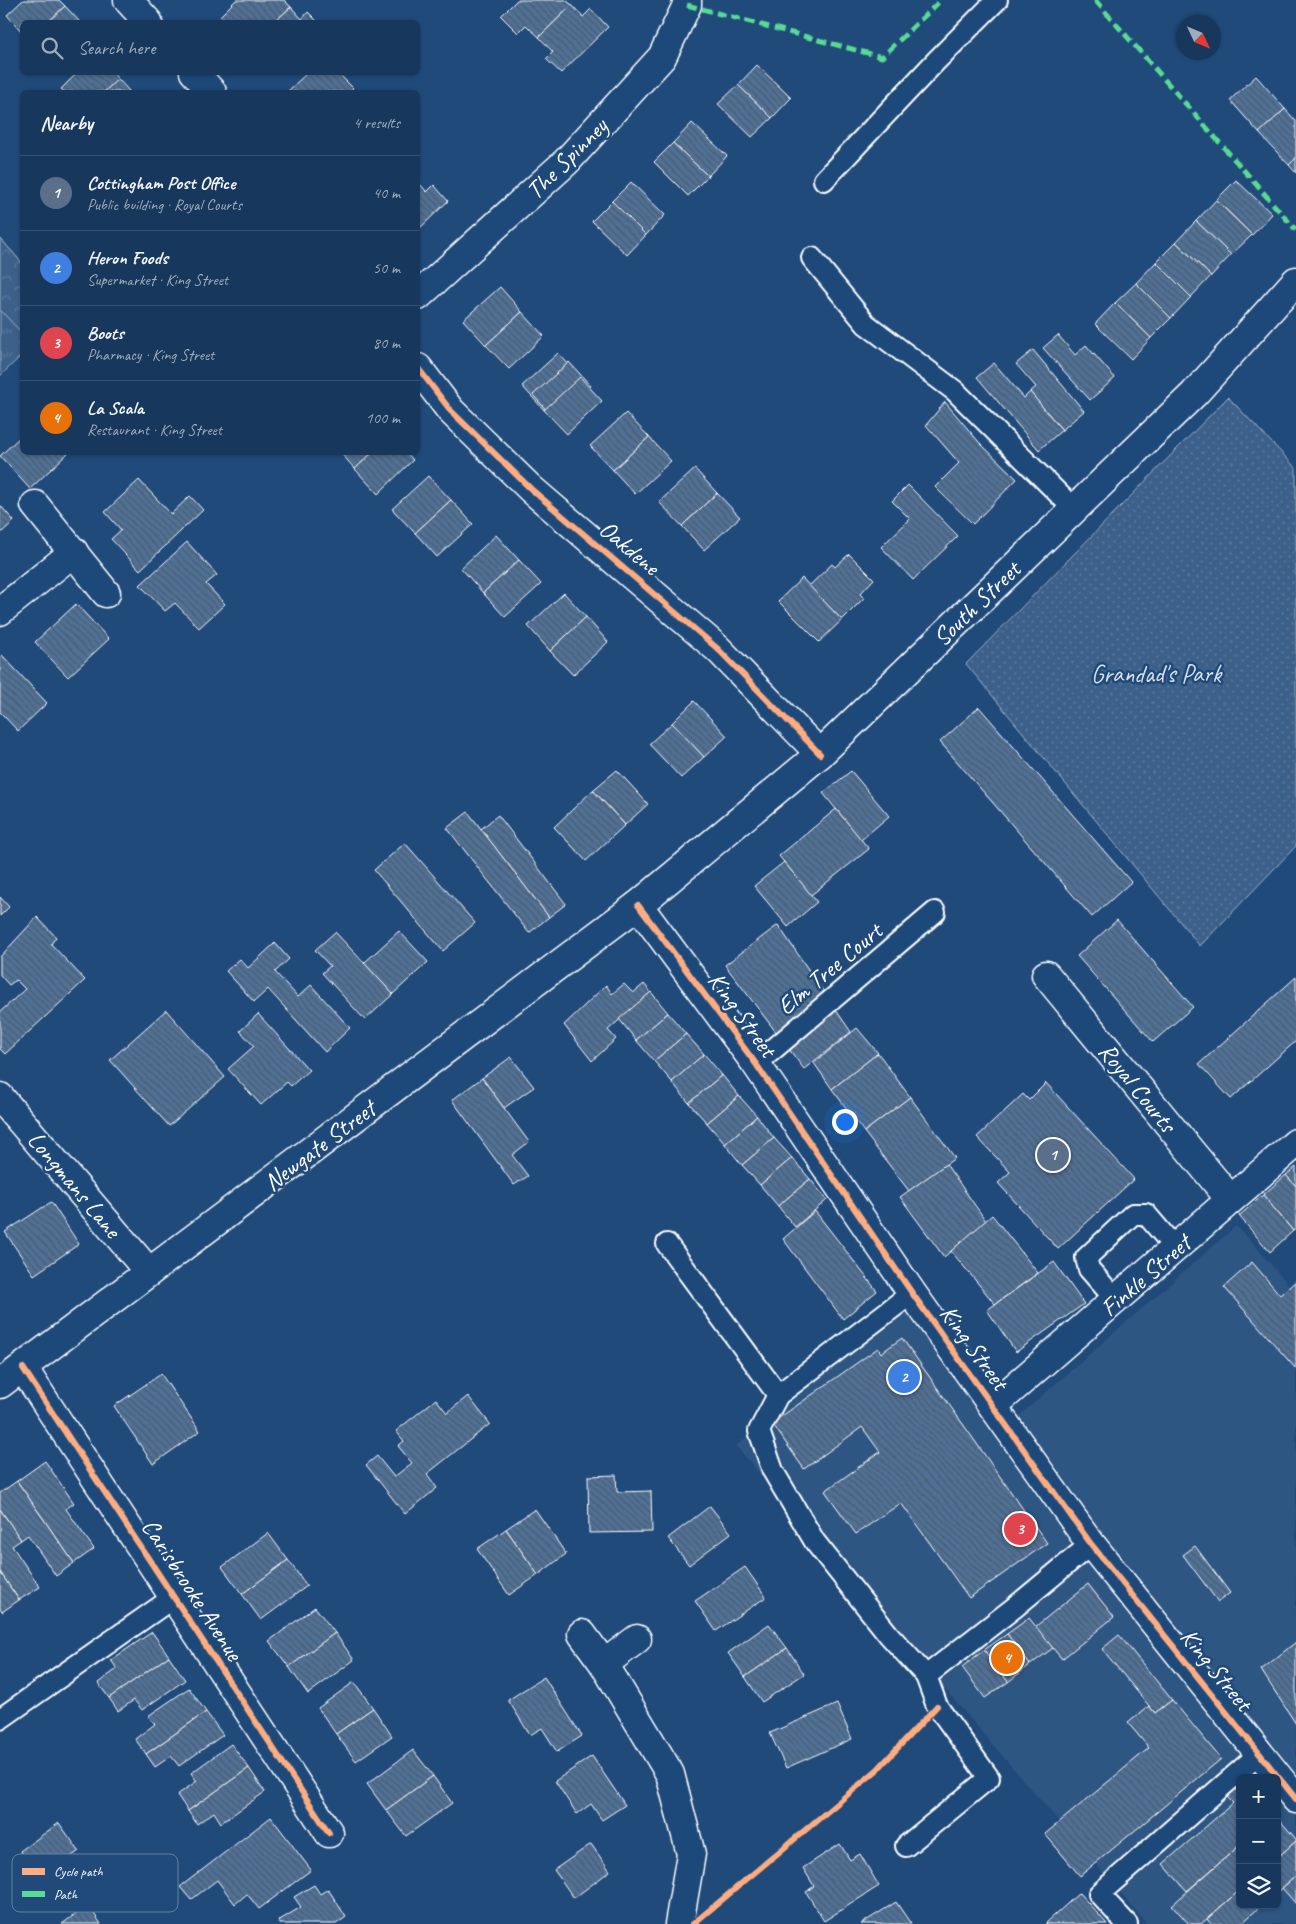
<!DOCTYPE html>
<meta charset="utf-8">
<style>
body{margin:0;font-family:Caveat,sans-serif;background:#244365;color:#f1f3f6}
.controls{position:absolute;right:15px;bottom:15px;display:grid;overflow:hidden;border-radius:8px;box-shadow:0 1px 4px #0004}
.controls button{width:45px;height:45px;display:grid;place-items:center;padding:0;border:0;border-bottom:1px solid #365272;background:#17385c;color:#f1f3f6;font:25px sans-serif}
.compass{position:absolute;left:1176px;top:15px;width:45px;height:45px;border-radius:50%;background:#17385c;box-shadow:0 1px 4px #0004;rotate:134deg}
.you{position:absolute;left:844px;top:1121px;width:18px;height:18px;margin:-12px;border:4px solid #fff;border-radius:50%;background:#1a73e8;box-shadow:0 0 0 8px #1a73e833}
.badge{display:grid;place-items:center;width:32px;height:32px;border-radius:50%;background:#8abfa5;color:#fff;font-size:16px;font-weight:700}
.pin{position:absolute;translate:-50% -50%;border:2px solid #fff;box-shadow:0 1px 5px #0006}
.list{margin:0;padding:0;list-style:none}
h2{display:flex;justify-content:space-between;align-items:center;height:65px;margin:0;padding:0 20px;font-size:21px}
h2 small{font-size:16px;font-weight:400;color:#9eacbb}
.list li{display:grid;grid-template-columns:32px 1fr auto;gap:15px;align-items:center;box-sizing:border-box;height:75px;padding:0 20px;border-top:1px solid #365272}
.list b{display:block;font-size:19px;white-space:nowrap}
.list p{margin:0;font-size:16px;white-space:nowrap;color:#9eacbb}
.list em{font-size:16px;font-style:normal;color:#9eacbb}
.icon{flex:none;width:28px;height:28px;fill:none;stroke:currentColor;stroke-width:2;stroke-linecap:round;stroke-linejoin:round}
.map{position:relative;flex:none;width:1296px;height:1924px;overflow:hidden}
.search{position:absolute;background:#17385c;box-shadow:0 1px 4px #0004;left:20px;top:20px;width:400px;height:55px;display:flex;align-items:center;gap:12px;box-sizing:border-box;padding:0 18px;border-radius:8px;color:#9eacbb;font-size:19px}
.panel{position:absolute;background:#17385c;box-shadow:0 1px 4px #0004;left:20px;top:90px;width:400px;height:365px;border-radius:8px}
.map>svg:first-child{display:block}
.built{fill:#2e5683;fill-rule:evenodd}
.grass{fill:url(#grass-tufts);stroke:#9eb0c5}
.forest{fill:url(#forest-crowns);stroke:#9eb0c5}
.park{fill:url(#park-dots);stroke:#9eb0c5}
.building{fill:url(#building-back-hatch);stroke:#fff}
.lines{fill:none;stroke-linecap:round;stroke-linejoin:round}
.lane-casing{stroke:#fff;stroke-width:24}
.street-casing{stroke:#fff;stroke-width:31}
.secondary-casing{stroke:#fff;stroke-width:31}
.lane{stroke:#1f4a7a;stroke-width:20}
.street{stroke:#1f4a7a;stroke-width:28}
.secondary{stroke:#1f4a7a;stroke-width:28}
.quiet{stroke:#5adb95;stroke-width:5;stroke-dasharray:10 5;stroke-linecap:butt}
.cycleway-casing{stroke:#1f4a7a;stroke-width:9}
.cycleway{stroke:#ffac80;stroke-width:6}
.labels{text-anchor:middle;stroke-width:5;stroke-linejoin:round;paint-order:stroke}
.street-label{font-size:25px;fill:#fff;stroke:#1f4a7a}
.park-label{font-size:25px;fill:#d8dfe8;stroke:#1f4a7a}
.key{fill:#1f4a7a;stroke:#6280a2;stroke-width:1}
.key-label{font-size:14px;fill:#fff}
</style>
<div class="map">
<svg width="1296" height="1924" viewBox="0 0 1296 1924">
<defs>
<pattern id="grass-tufts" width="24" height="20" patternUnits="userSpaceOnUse" patternTransform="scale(1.25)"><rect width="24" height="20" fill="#3c618b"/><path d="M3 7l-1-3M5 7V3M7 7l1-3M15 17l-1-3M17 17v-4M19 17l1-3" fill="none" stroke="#59799c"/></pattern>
<pattern id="forest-crowns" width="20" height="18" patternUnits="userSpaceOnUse" patternTransform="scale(1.25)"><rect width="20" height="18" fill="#3c618b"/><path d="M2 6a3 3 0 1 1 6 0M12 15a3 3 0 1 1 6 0" fill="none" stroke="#59799c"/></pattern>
<pattern id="park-dots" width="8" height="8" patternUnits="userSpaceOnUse" patternTransform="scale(1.25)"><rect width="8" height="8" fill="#3c618b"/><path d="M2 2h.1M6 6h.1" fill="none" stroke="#59799c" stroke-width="1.8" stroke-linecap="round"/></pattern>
<pattern id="building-back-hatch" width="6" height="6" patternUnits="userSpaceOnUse" patternTransform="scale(1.25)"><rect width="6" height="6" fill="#507197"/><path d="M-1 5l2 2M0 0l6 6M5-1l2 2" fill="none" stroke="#4e5b6a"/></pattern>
</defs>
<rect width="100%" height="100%" fill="#1f4a7a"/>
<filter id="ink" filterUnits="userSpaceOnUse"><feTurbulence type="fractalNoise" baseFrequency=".02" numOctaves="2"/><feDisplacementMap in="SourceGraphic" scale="10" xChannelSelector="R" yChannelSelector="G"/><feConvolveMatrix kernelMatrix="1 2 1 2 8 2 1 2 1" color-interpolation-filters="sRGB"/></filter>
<g filter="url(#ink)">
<path class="built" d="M1236 1226 1251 1241 1292 1289 1296 1286V1924H1147L736 1446 913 1299 1012 1422ZM1240 1778H1277V1905H1240Z"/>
<polygon class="grass" points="0,238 22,263 22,355 0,376"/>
<polygon class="forest" points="0,238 22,263 22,333 0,310"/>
<polygon class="park" points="1228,397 1296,468 1296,846 1200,946 966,664"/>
<g class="building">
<polygon points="23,0 59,0 65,6 48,22 22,22 22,32 7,15"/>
<polygon points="236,0 284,0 291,7 274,22 226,22 220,16"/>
<polygon points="517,0 566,0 572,5 539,37 526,25 518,33 501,16"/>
<polygon points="572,5 583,17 591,9 608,27 561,73 546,59 553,52 539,37"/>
<polygon points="65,6 80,22 48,22"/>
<polygon points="291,7 302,19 308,12 318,22 274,22"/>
<polygon points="757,65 791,98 772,118 738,85"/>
<polygon points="78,72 112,72 118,79 104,92 64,92 61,89"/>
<polygon points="308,72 343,72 340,75 353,88 349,92 287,92"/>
<polygon points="1256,76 1285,109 1259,133 1230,100"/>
<polygon points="118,79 130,92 104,92"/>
<polygon points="738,85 772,118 752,137 718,104"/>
<polygon points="1285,109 1296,121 1296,158 1289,165 1259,133"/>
<polygon points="692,123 727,156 708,176 673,143"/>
<polygon points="673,143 708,176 688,196 654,162"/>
<polygon points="1296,158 1296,173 1289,165"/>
<polygon points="1236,180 1272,214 1252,235 1216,200"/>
<polygon points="418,182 427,192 434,185 448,201 418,230"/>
<polygon points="631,182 665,215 646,235 612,201"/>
<polygon points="1216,200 1252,235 1231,255 1196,221"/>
<polygon points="612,201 646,235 627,255 592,221"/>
<polygon points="1196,221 1231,255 1211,276 1176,242"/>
<polygon points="1176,242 1211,276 1191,297 1156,262"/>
<polygon points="1156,262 1191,297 1171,318 1136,283"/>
<polygon points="1136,283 1171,318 1151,338 1115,303"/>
<polygon points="500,287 522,312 486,345 463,320"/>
<polygon points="1115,303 1151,338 1131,359 1095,324"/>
<polygon points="522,312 544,336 509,369 486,345"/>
<polygon points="1058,335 1075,355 1086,345 1115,378 1090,400 1043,348"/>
<polygon points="1033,350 1084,411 1062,430 1030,392 1036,387 1016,364"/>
<polygon points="558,353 580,377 544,410 522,386"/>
<polygon points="569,362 591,386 555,420 533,395"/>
<polygon points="994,363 1024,398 1030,392 1062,430 1039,450 977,377"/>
<polygon points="580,377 602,401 567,434 544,410"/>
<polygon points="945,402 979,442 1017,479 973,524 935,487 959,463 926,425"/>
<polygon points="626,413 649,437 613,470 590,446"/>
<polygon points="22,435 22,452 69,452 30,489 0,456"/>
<polygon points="649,437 671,461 635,494 613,470"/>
<polygon points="340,452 373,452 355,469"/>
<polygon points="373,452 406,452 413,460 378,494 355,469"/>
<polygon points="695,469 717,493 682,526 659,502"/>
<polygon points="428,476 451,500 415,533 392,509"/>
<polygon points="139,480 171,514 190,496 203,510 140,570 111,539 121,530 105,512"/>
<polygon points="908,485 958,536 913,580 881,547 910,519 892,501"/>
<polygon points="717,493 740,517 704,550 682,526"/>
<polygon points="451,500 473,524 437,557 415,533"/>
<polygon points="0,505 14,521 0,534"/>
<polygon points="496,535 519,560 483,593 461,568"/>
<polygon points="187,542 217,575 206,584 225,604 199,628 175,603 165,611 140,585"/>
<polygon points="849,554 874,579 860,594 864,598 842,620 809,586 832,564 835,567"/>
<polygon points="519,560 541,584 505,617 483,593"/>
<polygon points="802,578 842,620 819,642 778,601"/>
<polygon points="564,593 586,617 550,651 528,626"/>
<polygon points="76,604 109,639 68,677 35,642"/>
<polygon points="586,617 608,642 573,675 550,651"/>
<polygon points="2,655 47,703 18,731 0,712 0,657"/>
<polygon points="694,701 727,736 704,757 672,723"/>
<polygon points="979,707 1131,882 1092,917 940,742"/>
<polygon points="672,723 704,757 681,778 649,744"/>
<polygon points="617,770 648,804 625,825 593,790"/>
<polygon points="851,771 889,816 861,840 823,793"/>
<polygon points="593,790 625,825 586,861 554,827"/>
<polygon points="836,809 869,849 811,895 779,856"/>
<polygon points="468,812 549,917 529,933 447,828"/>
<polygon points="498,815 566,904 549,917 481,829"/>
<polygon points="405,843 475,923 443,951 374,870"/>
<polygon points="784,862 817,902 788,927 754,886"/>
<polygon points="0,897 9,907 0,916"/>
<polygon points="37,917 56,937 51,944 85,980 5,1054 0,1049 0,1012 25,989 16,980 9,985 0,975 0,957"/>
<polygon points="1117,920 1193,1007 1153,1042 1077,956"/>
<polygon points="778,925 851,1032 804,1069 725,965"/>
<polygon points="399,931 428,962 393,994 364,963"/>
<polygon points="335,932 393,994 365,1020 322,973 330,966 315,950"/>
<polygon points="275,943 289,959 275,972 298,997 311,985 350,1028 325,1052 268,989 254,1002 226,971 240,959 248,968"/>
<polygon points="1296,977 1296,1041 1231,1099 1199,1064"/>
<polygon points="624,984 633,993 644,984 651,992 608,1030 616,1039 592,1061 564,1025 606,985 612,994"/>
<polygon points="651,992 668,1013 636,1040 619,1019"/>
<polygon points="166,1010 225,1077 169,1126 110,1060"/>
<polygon points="668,1013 686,1034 654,1061 636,1040"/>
<polygon points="258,1014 309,1070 291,1086 287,1082 261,1105 228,1069 254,1046 240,1031"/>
<polygon points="857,1028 878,1053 832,1089 814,1063"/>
<polygon points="686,1034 704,1054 672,1082 654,1061"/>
<polygon points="878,1053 910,1097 864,1132 832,1089"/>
<polygon points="704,1054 722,1075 689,1103 672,1082"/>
<polygon points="511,1057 534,1087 504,1108 482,1078"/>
<polygon points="722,1075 739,1096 707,1123 689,1103"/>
<polygon points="482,1078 529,1142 512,1155 528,1176 514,1185 452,1100"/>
<polygon points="1046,1083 1134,1179 1058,1249 998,1183 1010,1172 977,1137 1023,1094 1029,1100"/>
<polygon points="739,1096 757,1116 725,1144 707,1123"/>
<polygon points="910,1097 955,1158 909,1191 864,1132"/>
<polygon points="757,1116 774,1138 742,1165 725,1144"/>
<polygon points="774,1138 792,1158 760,1185 742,1165"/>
<polygon points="792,1158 810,1179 778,1206 760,1185"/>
<polygon points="946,1164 986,1221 944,1257 900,1197"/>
<polygon points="1296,1167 1296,1186 1286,1175"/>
<polygon points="1286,1175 1296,1186 1296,1229 1293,1231 1263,1195"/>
<polygon points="810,1179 827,1200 795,1227 778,1206"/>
<polygon points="1263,1195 1293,1231 1270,1252 1239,1216"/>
<polygon points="51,1202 79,1244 34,1275 5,1232"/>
<polygon points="815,1211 877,1291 843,1319 783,1239"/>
<polygon points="992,1215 1038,1273 995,1304 951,1251"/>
<polygon points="1054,1262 1084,1304 1016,1352 987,1310"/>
<polygon points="1252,1262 1280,1295 1296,1281 1296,1369 1224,1287"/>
<polygon points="902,1338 1047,1543 969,1598 901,1503 856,1534 825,1491 880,1452 862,1427 804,1469 772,1423 878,1348 881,1353"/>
<polygon points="161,1374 200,1431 153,1464 114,1406"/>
<polygon points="468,1396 490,1424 427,1474 437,1488 405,1514 366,1465 377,1456 394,1477 412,1463 398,1446 404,1441 396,1431 436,1399 447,1413"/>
<polygon points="45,1461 74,1503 66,1509 94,1549 74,1563 17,1481"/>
<polygon points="616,1475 617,1492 651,1491 652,1532 589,1533 588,1476"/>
<polygon points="17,1481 74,1563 56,1576 28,1535 21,1540 0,1509 0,1493"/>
<polygon points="710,1506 731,1533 689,1565 668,1538"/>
<polygon points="0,1509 21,1540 12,1546 40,1587 19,1600 0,1572"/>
<polygon points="535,1509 566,1554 538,1575 506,1529"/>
<polygon points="506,1529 538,1575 509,1595 477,1549"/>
<polygon points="268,1533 288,1560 242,1594 222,1567"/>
<polygon points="1195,1546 1230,1593 1218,1602 1183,1555"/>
<polygon points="288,1560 307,1586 261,1620 242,1594"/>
<polygon points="745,1567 766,1597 716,1631 695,1601"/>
<polygon points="0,1572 19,1600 2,1612 0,1609"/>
<polygon points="1088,1584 1114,1617 1062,1659 1035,1627"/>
<polygon points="315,1607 335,1633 289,1667 269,1641"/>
<polygon points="1029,1618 1053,1648 1030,1665 1007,1634"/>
<polygon points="769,1624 787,1648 745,1677 728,1653"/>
<polygon points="152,1632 169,1656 109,1698 98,1683 117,1669 111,1660"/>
<polygon points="335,1633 354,1660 308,1694 289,1667"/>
<polygon points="1007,1634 1030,1665 1008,1682 984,1650"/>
<polygon points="1119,1635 1172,1700 1155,1713 1102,1649"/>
<polygon points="1296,1642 1296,1724 1261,1670"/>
<polygon points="787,1648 804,1674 762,1702 745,1677"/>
<polygon points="984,1650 1008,1682 985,1698 962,1667"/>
<polygon points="169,1656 185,1680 142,1710 134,1700 118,1711 109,1698"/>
<polygon points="544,1677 582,1736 557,1752 542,1728 530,1735 508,1700"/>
<polygon points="354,1682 373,1708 336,1734 318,1708"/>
<polygon points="189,1688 206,1712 146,1754 135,1739 155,1724 148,1716"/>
<polygon points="1172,1700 1221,1759 1080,1876 1045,1834 1149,1748 1128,1723 1149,1706 1155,1713"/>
<polygon points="837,1704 852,1739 786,1768 770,1733"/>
<polygon points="373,1708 392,1736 356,1761 336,1734"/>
<polygon points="206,1712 223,1735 179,1766 171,1756 155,1767 146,1754"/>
<polygon points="231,1744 249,1768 188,1811 177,1795 197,1781 191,1773"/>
<polygon points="413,1750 433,1776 386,1810 367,1784"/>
<polygon points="592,1756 625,1805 602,1820 591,1804 577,1814 555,1781"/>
<polygon points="249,1768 265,1792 221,1823 214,1812 197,1824 188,1811"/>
<polygon points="433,1776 452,1803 406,1836 386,1810"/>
<polygon points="1240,1786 1240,1845 1187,1891 1163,1864 1233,1803 1227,1797"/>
<polygon points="271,1817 311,1870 259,1909 247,1894 235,1904 217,1880 191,1900 180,1887"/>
<polygon points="1277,1817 1296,1839 1296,1841 1277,1858"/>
<polygon points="59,1823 79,1851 68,1859 79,1874 51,1894 20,1851"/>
<polygon points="1296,1841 1296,1876 1277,1892 1277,1858"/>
<polygon points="591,1844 610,1871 574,1898 554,1870"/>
<polygon points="840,1844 850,1860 860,1854 879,1886 824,1921 806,1892 814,1886 803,1868"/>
<polygon points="1240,1845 1240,1890 1201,1924 1189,1924 1172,1905"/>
<polygon points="1296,1876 1296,1904 1282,1888"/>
<polygon points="314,1885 320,1894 328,1889 346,1917 336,1924 280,1924 278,1921 301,1907 294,1897"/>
<polygon points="1240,1890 1240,1905 1262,1905 1241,1924 1211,1924 1207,1919"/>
<polygon points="1079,1893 1107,1924 1045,1924"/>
<polygon points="896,1902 911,1924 861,1924"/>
<polygon points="88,1905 101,1924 62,1924"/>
</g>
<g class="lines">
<g class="lane-casing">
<g id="lane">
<polyline points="824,180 936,61 997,0"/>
<polyline points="812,258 866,324 955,391 1073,508"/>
<polyline points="756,1064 935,912"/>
<polyline points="667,1244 778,1395"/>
<polyline points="912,1293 778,1395 759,1431 773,1471 815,1542 889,1635 926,1676 1015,1607 1091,1544"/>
<polyline points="1116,1300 1089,1269 1086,1258 1133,1214 1146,1214 1175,1248"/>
<polyline points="0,1719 174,1597"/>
<polyline points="906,1846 989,1778 937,1706 926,1676"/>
<polyline points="1127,1924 1099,1894 1259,1754"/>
</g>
</g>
<g class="street-casing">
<g id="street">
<polyline points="128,0 148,22"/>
<polyline points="194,72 212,92"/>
<polyline points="418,296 566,162 662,57 687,5 687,0"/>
<polyline points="418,368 451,411 531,489 718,649 820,754"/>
<polyline points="35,505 106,593"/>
<polyline points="0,611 74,552"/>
<polyline points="638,905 756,1064 912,1293 1091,1544 1296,1799"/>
<polyline points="1046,975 1230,1199"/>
<polyline points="0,1097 149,1272"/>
<polyline points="23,1368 329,1833"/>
<polyline points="993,1406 1296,1143"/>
<polyline points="582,1634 604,1664 670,1774 691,1854 679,1924"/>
<polyline points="604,1664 637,1639"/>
</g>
</g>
<g class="secondary-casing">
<polyline id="secondary" points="0,1384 638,905 820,754 1194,394 1296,281"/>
</g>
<use href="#lane" class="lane"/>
<use href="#street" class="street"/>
<use href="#secondary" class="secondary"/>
<g class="quiet">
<polyline points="1095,0 1296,230"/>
<polyline points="687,5 882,57 941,0"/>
</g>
<g class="cycleway-casing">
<g id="cycleway">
<polyline points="418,368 451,411 531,489 718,649 820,754"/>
<polyline points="638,905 756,1064 912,1293 1091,1544 1296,1799"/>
<polyline points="23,1368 329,1833"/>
<polyline points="693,1924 877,1770 937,1706"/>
</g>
</g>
<use href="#cycleway" class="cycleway"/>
</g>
</g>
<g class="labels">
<g class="street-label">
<text transform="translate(566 158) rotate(-45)" y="9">The Spinney</text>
<text transform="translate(630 547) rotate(40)" y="9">Oakdene</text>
<text transform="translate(976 603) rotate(-44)" y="9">South Street</text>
<text transform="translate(829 968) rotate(-40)" y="9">Elm Tree Court</text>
<text transform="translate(743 1014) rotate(54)" y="9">King Street</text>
<text transform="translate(1138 1087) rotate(51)" y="9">Royal Courts</text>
<text transform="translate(319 1145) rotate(-37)" y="9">Newgate Street</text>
<text transform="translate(75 1184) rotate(50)" y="9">Longmans Lane</text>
<text transform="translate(1145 1275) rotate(-41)" y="9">Finkle Street</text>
<text transform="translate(975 1347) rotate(54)" y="9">King Street</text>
<text transform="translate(193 1589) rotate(57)" y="9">Carisbrooke Avenue</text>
<text transform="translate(1217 1669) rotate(51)" y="9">King Street</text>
</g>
<g class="park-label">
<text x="1156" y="682">Grandad's Park</text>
</g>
</g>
<rect x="12" y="1854" width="166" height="58" rx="8" class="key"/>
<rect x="22" y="1868" width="23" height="7" fill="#ffac80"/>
<rect x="22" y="1891" width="23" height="6" fill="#5adb95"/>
<g class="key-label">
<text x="54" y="1876">Cycle path</text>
<text x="54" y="1899">Path</text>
</g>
</svg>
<div class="controls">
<button>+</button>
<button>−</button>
<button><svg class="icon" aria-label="layers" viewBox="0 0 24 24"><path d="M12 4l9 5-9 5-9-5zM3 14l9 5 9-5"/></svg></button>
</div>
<svg class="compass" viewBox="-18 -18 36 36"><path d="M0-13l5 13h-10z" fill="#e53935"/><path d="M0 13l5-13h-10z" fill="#9eacbb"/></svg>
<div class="you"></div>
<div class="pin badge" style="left:1053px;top:1155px;background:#5c6f8a">1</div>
<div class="pin badge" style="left:904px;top:1377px;background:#3f7fe0">2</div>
<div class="pin badge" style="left:1020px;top:1529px;background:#e0444e">3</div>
<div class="pin badge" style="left:1007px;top:1658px;background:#e8710a">4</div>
<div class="search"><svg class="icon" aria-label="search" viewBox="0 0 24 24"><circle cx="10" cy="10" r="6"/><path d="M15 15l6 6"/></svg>Search here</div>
<section class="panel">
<h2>Nearby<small>4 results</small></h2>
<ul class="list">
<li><span class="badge" style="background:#5c6f8a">1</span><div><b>Cottingham Post Office</b><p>Public building · Royal Courts</p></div><em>40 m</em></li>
<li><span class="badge" style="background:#3f7fe0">2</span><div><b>Heron Foods</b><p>Supermarket · King Street</p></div><em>50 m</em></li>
<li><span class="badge" style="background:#e0444e">3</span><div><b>Boots</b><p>Pharmacy · King Street</p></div><em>80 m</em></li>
<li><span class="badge" style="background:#e8710a">4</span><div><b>La Scala</b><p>Restaurant · King Street</p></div><em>100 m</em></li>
</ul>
</section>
</div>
